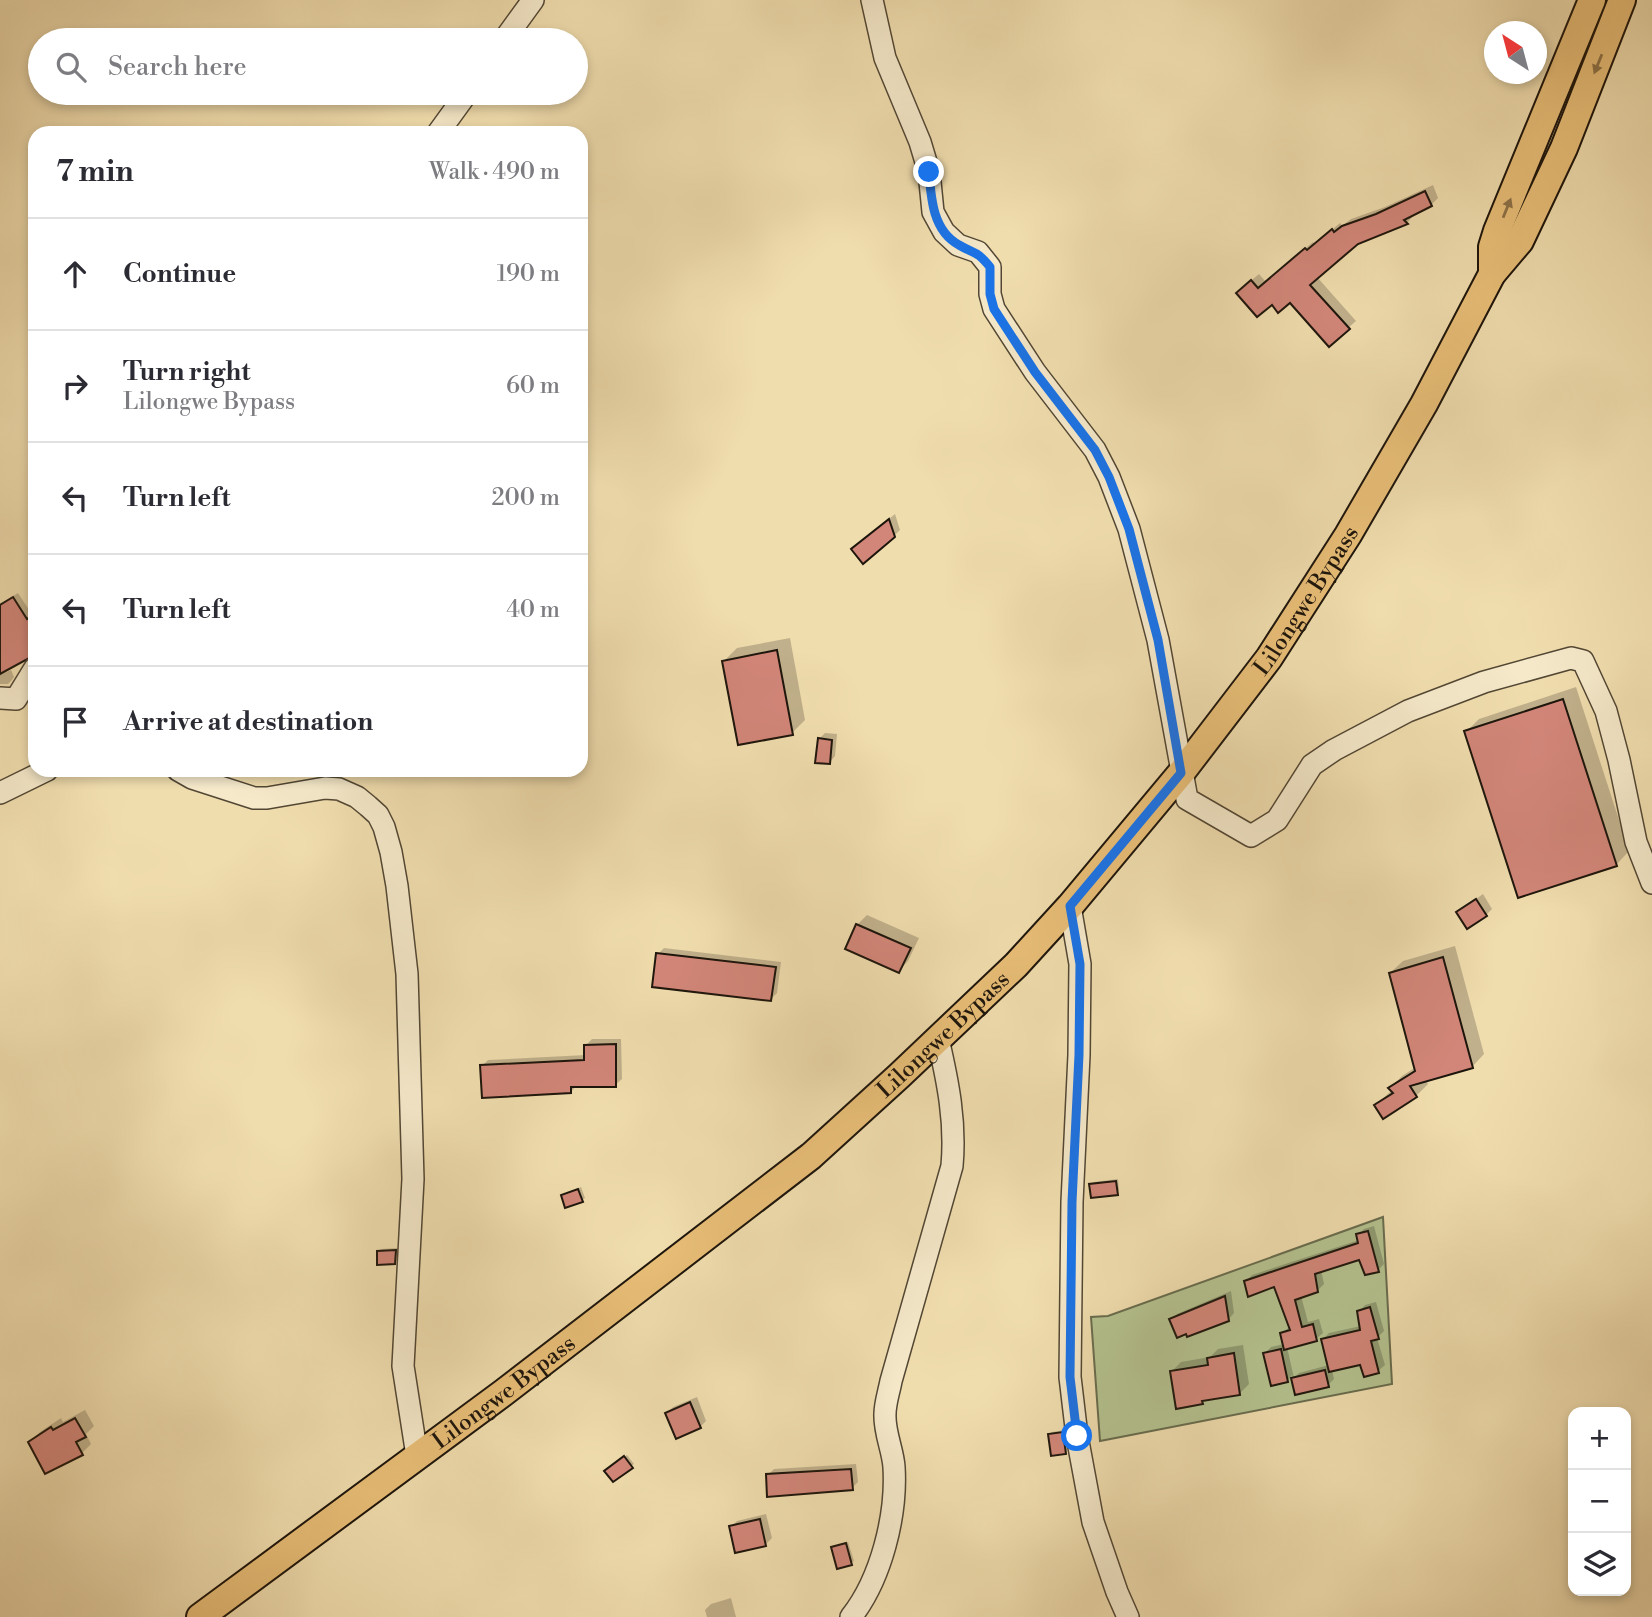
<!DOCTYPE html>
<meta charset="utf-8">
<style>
body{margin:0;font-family:"Libre Bodoni",serif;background:#f2f2f3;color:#2b2b33}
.controls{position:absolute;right:21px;bottom:21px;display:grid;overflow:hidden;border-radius:14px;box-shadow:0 4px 10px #0003}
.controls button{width:63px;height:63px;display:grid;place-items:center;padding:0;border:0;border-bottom:2px solid #e1e1e2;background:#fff;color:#2b2b33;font:35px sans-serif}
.compass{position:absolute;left:1484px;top:21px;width:63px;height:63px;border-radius:50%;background:#fff;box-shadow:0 4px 10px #0003;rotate:324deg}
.stop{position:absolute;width:21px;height:21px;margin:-16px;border:5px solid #1a73e8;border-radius:50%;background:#fff}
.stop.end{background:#1a73e8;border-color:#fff;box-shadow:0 2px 7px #0008}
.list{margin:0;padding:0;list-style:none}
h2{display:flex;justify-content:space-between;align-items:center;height:91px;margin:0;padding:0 28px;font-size:30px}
h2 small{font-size:23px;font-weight:400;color:#7c7c81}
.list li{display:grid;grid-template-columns:46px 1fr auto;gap:21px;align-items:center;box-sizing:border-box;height:112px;padding:0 28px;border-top:2px solid #e1e1e2}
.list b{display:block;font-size:26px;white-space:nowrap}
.list p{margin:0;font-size:23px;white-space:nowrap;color:#7c7c81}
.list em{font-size:23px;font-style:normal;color:#7c7c81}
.icon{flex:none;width:38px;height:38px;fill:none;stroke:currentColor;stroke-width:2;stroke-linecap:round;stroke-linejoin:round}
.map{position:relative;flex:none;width:1652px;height:1617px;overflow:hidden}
.search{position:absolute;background:#fff;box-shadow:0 4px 10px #0003;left:28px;top:28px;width:560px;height:77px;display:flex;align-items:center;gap:18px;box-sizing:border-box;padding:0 24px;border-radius:38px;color:#7c7c81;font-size:26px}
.panel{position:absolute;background:#fff;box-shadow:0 4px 10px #0003;left:28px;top:126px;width:560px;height:651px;border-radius:21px}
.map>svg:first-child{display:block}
.green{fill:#b4c28f;stroke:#686c4e;stroke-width:2}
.shadow{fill:#0003}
.building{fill:#d28679;stroke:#1d150c;stroke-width:2}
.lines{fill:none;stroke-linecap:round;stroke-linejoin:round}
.minor-casing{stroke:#524734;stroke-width:24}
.major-casing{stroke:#1d150c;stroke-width:30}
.minor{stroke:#f5e9ca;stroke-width:21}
.major{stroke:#e8be77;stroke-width:26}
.oneway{fill:#8d7247}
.route{stroke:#1a73e8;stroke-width:9}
.labels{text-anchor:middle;stroke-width:7;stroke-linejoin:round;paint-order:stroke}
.street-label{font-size:23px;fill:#1d150c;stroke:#f5e9ca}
</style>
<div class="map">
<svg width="1652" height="1617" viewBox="0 0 1652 1617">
<rect width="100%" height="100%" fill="#f0ddae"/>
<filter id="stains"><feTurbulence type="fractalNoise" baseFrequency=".00286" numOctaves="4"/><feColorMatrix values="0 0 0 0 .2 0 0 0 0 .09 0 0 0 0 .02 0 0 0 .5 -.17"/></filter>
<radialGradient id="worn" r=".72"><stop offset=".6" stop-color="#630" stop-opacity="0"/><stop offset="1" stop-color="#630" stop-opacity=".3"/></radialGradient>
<polygon class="green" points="1383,1217 1392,1384 1100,1441 1091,1317 1108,1316"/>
<g class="shadow">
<polygon points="1433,185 1438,198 1431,205 1413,214 1414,215 1407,223 1358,242 1317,277 1356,321 1348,328 1290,300 1272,303 1246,285 1259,274 1266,282 1313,242 1315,244 1340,223 1342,226 1351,219 1385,207"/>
<polygon points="895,514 900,530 894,536 859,544"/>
<polygon points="18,593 33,616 35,614 35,640 0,648 0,604"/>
<polygon points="790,638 805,720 792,733 724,661 737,648"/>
<polygon points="11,670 14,677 11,681 8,684 0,684 0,675"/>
<polygon points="1576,687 1629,851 1616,865 1466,732 1479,719"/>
<polygon points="825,733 837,734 835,756 829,763 819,739"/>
<polygon points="1483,894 1492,909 1486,915 1458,912"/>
<polygon points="867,915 919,938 908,961 899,971 857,925"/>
<polygon points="1455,946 1484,1054 1472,1067 1426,1080 1428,1084 1416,1096 1376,1105 1392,1090 1390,1088 1402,1076 1416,1067 1390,973 1403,961"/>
<polygon points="664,948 781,962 777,993 771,999 658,954"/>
<polygon points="592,1039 621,1039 622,1079 615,1085 577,1085 571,1092 482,1066 488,1060 586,1055 586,1045"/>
<polygon points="1118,1179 1119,1190 1117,1193 1091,1184 1094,1182"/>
<polygon points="581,1187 585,1198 582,1200 563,1195"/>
<polygon points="1374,1226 1384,1264 1378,1270 1359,1258 1321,1270 1324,1284 1318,1290 1301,1296 1308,1322 1319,1319 1323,1333 1316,1339 1287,1347 1294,1378 1299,1373 1329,1365 1323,1339 1329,1333 1361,1326 1359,1312 1365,1305 1376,1302 1384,1331 1377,1338 1385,1365 1378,1371 1362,1363 1332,1370 1334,1379 1328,1385 1296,1393 1292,1375 1287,1381 1265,1353 1271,1347 1284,1344 1282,1333 1291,1326 1275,1284 1246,1281 1252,1275 1359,1240 1358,1235 1364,1229"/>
<polygon points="398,1248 397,1260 395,1262 378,1252 381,1249"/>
<polygon points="1231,1291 1234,1313 1228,1320 1187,1332 1171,1320 1177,1314"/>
<polygon points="1243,1345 1249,1384 1240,1393 1206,1399 1202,1403 1172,1371 1181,1362 1210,1357 1218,1349"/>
<polygon points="697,1397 706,1421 700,1427 667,1413 673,1407"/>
<polygon points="85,1410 94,1426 86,1434 91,1444 82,1453 30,1442 40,1432 61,1418 63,1422"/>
<polygon points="1065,1430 1068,1449 1065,1452 1049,1434 1052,1432"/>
<polygon points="627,1455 634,1464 631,1466 609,1468"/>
<polygon points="856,1464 858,1482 852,1488 768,1475 774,1469"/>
<polygon points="766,1514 772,1538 765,1545 731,1527 737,1521"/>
<polygon points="848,1542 854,1561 851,1563 833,1548"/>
<polygon points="731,1598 736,1617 707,1617 705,1610 711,1604"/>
</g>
<g class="building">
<polygon points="1425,191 1432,206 1404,220 1408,224 1358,244 1310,285 1350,329 1329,347 1290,303 1278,313 1272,305 1257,317 1236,293 1251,280 1258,288 1305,248 1307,250 1332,229 1334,232 1342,226 1376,214"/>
<polygon points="889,519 895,537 863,564 851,549"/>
<polygon points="13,597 27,619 35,613 35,655 0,674 0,605"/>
<polygon points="777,650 793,735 738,745 722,661"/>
<polygon points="1563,699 1617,866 1518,898 1464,731"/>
<polygon points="818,738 832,740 830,764 815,763"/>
<polygon points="1476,899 1487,916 1467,929 1456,912"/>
<polygon points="856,924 911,948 899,973 845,949"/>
<polygon points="656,953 776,967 771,1001 652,987"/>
<polygon points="1443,957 1473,1068 1410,1086 1417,1097 1383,1119 1374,1105 1393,1093 1388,1088 1415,1071 1389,973"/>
<polygon points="616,1044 616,1087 571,1087 571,1093 482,1098 480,1065 584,1060 584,1045"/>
<polygon points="1116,1181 1118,1195 1091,1198 1089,1184"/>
<polygon points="578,1189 583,1202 565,1208 561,1195"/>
<polygon points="1368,1231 1379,1272 1365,1275 1359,1260 1315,1274 1318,1292 1295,1300 1302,1327 1313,1324 1317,1341 1284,1350 1280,1333 1290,1330 1274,1287 1248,1297 1244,1281 1358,1243 1356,1234"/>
<polygon points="396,1250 395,1264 377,1265 377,1251"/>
<polygon points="1225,1296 1229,1321 1187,1337 1186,1334 1177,1338 1169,1319"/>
<polygon points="1370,1307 1379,1339 1371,1341 1379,1373 1364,1377 1360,1365 1329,1372 1321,1339 1360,1330 1357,1311"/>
<polygon points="1281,1349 1288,1382 1271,1386 1263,1353"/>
<polygon points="1234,1353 1240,1395 1202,1401 1203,1404 1176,1409 1170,1371 1208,1365 1207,1358"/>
<polygon points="1325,1370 1329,1387 1295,1395 1291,1378"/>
<polygon points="690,1402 701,1428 676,1439 665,1413"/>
<polygon points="75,1418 86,1437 76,1442 83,1455 45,1474 28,1442 51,1427 53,1430"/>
<polygon points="1063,1432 1066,1454 1051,1456 1048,1434"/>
<polygon points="624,1456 633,1468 613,1482 604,1471"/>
<polygon points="851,1469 853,1490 767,1497 766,1474"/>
<polygon points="760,1519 766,1546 735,1553 729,1526"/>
<polygon points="846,1543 852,1565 837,1569 831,1547"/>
</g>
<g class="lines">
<g class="minor-casing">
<g id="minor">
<polyline points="872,0 885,58 920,142 929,172 933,212 944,232 958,245 978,252 990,267 990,294 994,309 1035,372 1095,450 1109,477 1129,529 1158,640 1187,799 1251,836 1277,820 1312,765 1334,750 1408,711 1484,682 1571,658 1583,661 1606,711 1619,760 1636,842 1652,883"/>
<polyline points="504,40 533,0"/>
<polyline points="438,133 467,93"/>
<polyline points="0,698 16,699 35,668"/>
<polyline points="178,770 192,778 254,798 267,798 325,788 339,789 357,797 368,806 378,815 384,827 391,852 397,886 407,974 413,1179 403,1366 417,1456"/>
<polyline points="0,793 47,770"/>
<polyline points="1070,906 1080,964 1079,1055 1072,1202 1070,1377 1077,1436 1093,1522 1117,1592 1128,1617"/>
<path d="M851 1617C881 1579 897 1516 894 1467 893 1450 884 1432 885 1414 885 1403 889 1392 891 1381L952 1166C956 1122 948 1082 938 1039"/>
</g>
</g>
<g class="major-casing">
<g id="major">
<polyline points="1492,274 1492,247 1497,231 1592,0"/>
<path id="s1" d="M200 1617 503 1393 811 1156 899 1076 1016 965 1070 906 1181 773 1269 658 1348 535 1424 404 1492 274 1520 241 1564 148 1622 0"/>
</g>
</g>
<use href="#minor" class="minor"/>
<use href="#major" class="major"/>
</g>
<defs><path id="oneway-solid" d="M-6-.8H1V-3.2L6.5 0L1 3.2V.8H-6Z" transform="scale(1.75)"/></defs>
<g class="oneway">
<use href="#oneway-solid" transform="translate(1598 64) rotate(112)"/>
<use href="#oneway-solid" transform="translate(1507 208) rotate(-68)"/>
</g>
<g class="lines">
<path class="route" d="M929 172C931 199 933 231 959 245 976 255 976 250 990 267V294L994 309 1035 372 1095 450 1109 477 1129 529 1158 640 1181 773 1070 906 1080 964 1079 1055 1072 1202 1070 1377 1077 1436"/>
</g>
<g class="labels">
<g class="street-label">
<text dy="8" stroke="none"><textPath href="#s1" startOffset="1512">Lilongwe Bypass</textPath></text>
<text dy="8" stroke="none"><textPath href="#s1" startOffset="945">Lilongwe Bypass</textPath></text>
<text dy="8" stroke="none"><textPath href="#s1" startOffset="378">Lilongwe Bypass</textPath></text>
</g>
</g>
<rect width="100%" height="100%" filter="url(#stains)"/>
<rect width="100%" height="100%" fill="url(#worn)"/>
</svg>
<div class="controls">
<button>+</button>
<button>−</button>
<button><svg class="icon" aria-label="layers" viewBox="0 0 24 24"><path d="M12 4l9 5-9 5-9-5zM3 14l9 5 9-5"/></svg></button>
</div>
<svg class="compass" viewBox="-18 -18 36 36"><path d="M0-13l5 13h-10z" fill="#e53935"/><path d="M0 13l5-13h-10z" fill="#7c7c81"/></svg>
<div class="stop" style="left:1077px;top:1436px"></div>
<div class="stop end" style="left:929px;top:172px"></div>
<div class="search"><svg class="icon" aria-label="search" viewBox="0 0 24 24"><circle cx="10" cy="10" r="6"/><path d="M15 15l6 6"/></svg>Search here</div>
<section class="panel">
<h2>7 min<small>Walk · 490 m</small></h2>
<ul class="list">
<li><svg class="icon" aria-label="ahead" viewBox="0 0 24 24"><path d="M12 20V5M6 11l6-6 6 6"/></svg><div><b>Continue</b></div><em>190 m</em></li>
<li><svg class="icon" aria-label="right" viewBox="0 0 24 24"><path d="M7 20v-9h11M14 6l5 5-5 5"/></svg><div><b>Turn right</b><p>Lilongwe Bypass</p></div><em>60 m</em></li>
<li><svg class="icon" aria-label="left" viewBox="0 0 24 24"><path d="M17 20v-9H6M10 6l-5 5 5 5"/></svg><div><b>Turn left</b></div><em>200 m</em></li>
<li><svg class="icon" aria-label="left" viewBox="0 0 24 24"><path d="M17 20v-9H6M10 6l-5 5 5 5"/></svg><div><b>Turn left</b></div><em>40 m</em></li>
<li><svg class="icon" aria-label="arrive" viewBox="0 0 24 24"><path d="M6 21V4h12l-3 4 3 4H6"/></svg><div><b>Arrive at destination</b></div></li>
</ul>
</section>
</div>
